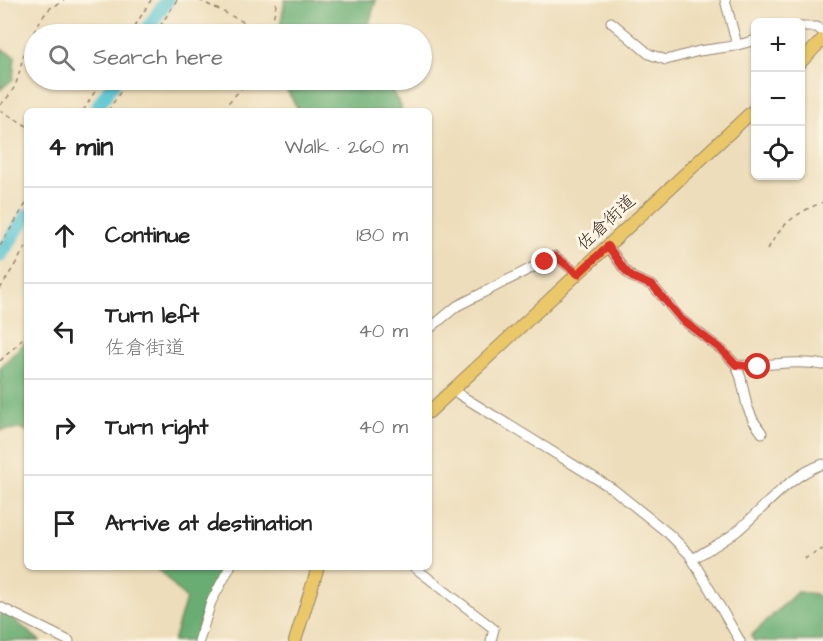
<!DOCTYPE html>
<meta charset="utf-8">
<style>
body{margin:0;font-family:"Architects Daughter","Klee One",sans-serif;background:#f2f2f2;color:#222}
.controls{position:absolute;right:18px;top:18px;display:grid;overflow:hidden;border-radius:9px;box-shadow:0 2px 4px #0004}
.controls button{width:54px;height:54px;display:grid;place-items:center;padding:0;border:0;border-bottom:2px solid #e0e0e0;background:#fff;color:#222;font:30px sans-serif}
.stop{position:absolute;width:18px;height:18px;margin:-14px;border:4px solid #d93025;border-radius:50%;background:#fff}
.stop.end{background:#d93025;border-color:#fff;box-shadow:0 2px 6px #0008}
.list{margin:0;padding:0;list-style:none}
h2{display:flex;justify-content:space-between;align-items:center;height:78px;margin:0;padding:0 24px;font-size:26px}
h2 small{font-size:20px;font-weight:400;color:#767676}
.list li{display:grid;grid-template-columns:39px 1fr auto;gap:18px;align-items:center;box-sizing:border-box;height:96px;padding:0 24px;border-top:2px solid #e0e0e0}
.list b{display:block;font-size:22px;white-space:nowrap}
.list p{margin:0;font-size:20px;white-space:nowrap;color:#767676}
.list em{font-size:20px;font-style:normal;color:#767676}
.icon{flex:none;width:33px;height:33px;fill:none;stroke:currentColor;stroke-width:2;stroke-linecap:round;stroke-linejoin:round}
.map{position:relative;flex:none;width:823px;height:641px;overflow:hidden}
.search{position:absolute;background:#fff;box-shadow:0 2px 4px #0004;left:24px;top:24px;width:408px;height:66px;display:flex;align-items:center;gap:15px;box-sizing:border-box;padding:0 21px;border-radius:33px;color:#767676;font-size:22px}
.panel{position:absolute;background:#fff;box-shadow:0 2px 4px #0004;left:24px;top:108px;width:408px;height:462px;border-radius:9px}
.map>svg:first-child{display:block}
.forest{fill:#69ad72;stroke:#526c48;stroke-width:1.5}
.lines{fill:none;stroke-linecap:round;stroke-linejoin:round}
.river{stroke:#59c5d2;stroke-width:14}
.minor-casing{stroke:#94846c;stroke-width:11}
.major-casing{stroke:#94846c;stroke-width:14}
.path{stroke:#94846c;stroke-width:1.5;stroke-dasharray:4.5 4.5;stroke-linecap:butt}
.minor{stroke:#fff;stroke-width:9}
.major{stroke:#eac769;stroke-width:12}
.route{stroke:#d93025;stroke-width:8}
.labels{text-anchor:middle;stroke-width:6;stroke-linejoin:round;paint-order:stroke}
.street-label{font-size:18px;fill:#3b2a1e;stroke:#fcf5e5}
</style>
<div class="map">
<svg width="823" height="641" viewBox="0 0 823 641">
<rect width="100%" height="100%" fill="#fcf5e5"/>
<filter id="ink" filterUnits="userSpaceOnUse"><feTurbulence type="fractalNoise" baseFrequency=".0167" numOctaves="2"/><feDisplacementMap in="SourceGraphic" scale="12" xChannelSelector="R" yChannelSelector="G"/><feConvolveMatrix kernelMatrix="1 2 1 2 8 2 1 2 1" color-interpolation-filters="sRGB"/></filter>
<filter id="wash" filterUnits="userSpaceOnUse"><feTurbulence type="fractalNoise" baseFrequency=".008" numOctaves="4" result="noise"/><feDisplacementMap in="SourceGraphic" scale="24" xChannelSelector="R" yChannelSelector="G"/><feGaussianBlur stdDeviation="1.35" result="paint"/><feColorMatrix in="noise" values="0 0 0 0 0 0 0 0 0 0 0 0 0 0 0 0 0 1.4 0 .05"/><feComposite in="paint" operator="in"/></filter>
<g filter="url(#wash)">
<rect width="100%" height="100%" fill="#edddba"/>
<g class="forest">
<polygon points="285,0 376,0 368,27 370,34 277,34 279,33"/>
<polygon points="0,49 15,56 13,79 0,90"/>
<polygon points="281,80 385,80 401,106 401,111 299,111"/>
<polygon points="27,340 27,432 24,429 0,430 0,368"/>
<polygon points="156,567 229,567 203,611 194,641 173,641 186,599"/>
<polygon points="797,592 815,594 823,601 823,641 754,641 751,636"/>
<polygon points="0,608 40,641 0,641"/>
</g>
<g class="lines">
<g class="river">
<polyline points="144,34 167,0"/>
<polyline points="95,111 115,80"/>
<polyline points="0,256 27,215"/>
</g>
</g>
</g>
<g filter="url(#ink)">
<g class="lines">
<g class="minor-casing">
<g id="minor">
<polyline points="725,0 737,45"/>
<polyline points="611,22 649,54 666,60 699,51 734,46 756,40"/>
<polyline points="800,27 817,27 823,32"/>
<polyline points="608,246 624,269 632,277 653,286 681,319 723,351 736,365 741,378 747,406 753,420 762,433"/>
<polyline points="429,329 457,306 555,256 578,274"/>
<path d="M736 365C766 367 794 359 823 365"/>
<polyline points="452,390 613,489 669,534 689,554 740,641"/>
<path d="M693 559C707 550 723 542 736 532 764 509 788 476 823 464"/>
<polyline points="414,567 494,629 491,641"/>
<polyline points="0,607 69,641"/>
<polyline points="199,641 211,602 230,567"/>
</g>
</g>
<g class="major-casing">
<g id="major">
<polyline points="800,63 823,39"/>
<polyline points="429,412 756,108"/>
<polyline points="295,641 318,567"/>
</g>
</g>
<g class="path">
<polyline points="199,0 268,34"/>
<polyline points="130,34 151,0"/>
<polyline points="155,34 177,0"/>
<polyline points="270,34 277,0"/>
<path d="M0 105C24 84 16 67 29 42 34 32 42 14 52 7 57 4 60 5 64 0"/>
<polyline points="0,110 27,126"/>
<polyline points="83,111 102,80"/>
<polyline points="108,111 128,80"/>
<polyline points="225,111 229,102 249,80"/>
<polyline points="0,246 27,202"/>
<path d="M768 249C782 223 796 213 823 202"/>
<polyline points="0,289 27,245"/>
<polyline points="0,361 18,344 27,332"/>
<polyline points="804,559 823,549"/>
</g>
<use href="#minor" class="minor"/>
<use href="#major" class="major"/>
</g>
</g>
<g class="lines" filter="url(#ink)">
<polyline class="route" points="545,262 555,256 578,274 608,246 624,269 632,277 653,286 681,319 723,351 736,365 758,367"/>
</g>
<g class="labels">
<g class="street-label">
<text transform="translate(606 222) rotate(-43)" y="6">佐倉街道</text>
</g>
</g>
</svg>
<div class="controls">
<button>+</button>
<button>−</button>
<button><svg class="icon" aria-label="locate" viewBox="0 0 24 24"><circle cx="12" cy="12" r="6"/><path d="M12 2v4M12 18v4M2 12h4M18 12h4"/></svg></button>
</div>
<div class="stop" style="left:758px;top:367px"></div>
<div class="stop end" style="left:545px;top:262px"></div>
<div class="search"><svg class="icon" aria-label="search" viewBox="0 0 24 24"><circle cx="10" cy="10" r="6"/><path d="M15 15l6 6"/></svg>Search here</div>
<section class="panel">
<h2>4 min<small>Walk · 260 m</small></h2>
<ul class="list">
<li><svg class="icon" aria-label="ahead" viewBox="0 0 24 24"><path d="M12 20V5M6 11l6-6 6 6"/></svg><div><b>Continue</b></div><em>180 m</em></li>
<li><svg class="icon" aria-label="left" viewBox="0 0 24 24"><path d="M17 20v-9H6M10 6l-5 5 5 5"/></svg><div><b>Turn left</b><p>佐倉街道</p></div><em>40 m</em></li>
<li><svg class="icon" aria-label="right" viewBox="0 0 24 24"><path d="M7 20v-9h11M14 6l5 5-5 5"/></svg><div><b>Turn right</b></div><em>40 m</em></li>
<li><svg class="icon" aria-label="arrive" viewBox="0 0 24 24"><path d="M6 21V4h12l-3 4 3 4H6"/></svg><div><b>Arrive at destination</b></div></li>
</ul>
</section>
</div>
